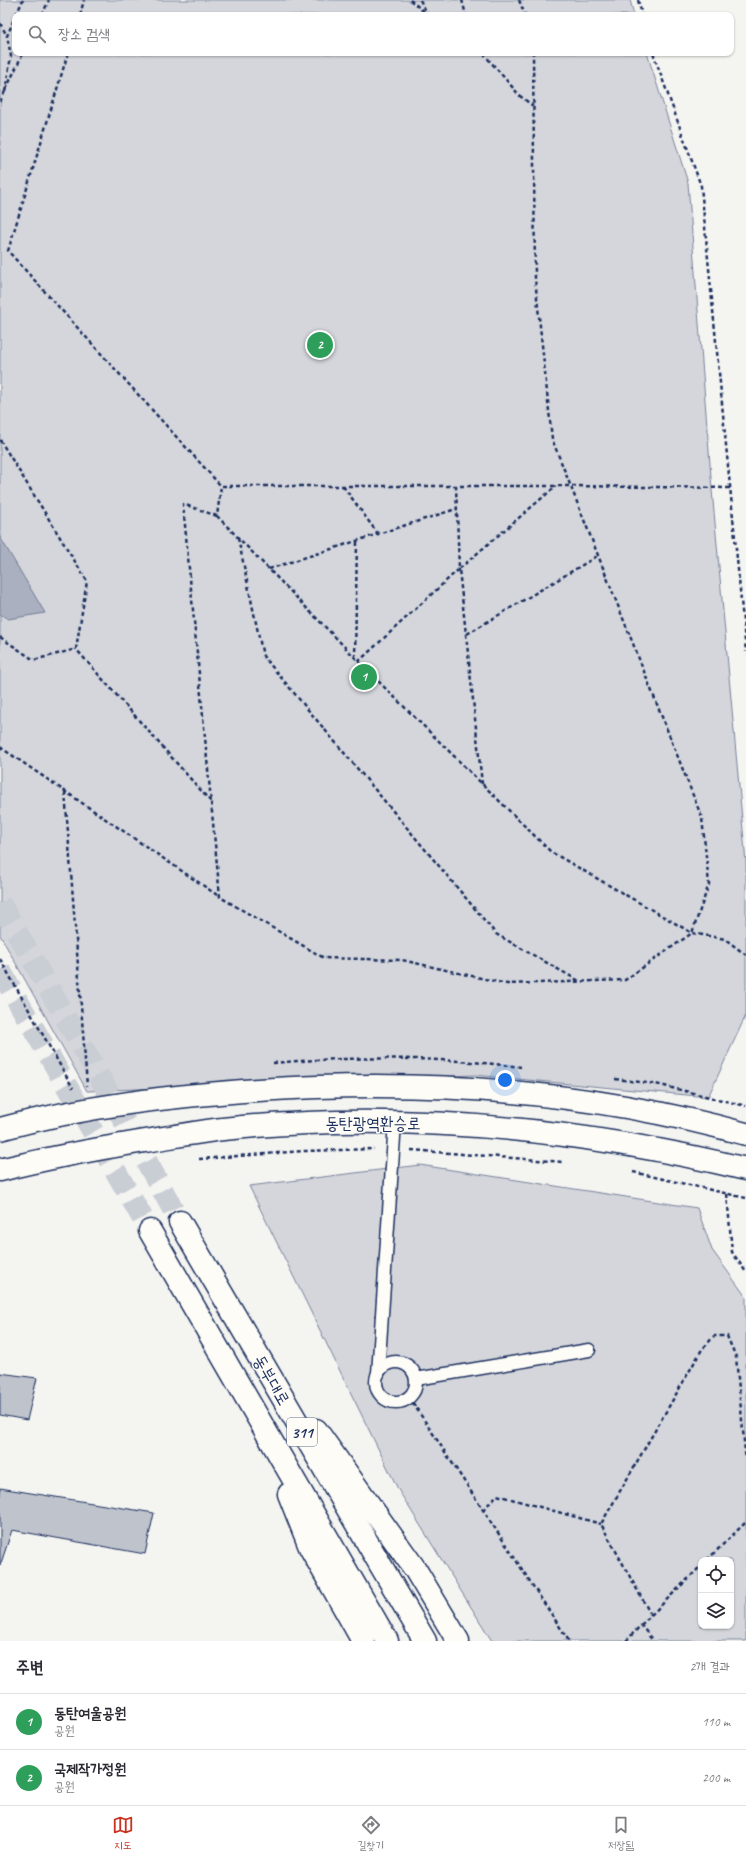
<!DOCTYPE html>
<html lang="ko">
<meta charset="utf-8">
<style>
body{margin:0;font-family:Caveat,"Poor Story",sans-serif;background:#f2f2f3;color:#2b2b33}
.controls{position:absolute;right:12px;bottom:12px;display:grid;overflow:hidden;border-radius:8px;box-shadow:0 1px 3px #0004}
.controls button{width:36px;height:36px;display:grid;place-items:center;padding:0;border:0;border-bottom:1px solid #e1e1e2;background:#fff;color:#2b2b33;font:20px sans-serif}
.you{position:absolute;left:505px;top:1080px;width:14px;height:14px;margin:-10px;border:3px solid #fff;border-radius:50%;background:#1a73e8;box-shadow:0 0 0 6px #1a73e833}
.badge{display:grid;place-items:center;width:26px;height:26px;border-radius:50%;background:#c8321e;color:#fff;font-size:13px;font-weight:700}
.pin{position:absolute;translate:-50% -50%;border:2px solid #fff;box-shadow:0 1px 4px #0006}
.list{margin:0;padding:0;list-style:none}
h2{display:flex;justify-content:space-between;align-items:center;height:52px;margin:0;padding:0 16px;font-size:17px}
h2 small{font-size:13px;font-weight:400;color:#7c7c81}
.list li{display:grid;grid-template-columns:26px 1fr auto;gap:12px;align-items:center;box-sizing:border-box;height:56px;padding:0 16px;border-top:1px solid #e1e1e2}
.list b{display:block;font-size:15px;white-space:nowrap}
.list p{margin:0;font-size:13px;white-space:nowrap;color:#7c7c81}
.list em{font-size:13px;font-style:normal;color:#7c7c81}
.icon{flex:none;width:22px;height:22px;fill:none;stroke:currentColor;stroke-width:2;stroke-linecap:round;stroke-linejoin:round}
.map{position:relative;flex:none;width:746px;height:1641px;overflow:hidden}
.search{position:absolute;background:#fff;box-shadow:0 1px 3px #0004;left:12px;right:12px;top:12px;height:44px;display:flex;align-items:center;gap:10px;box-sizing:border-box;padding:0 14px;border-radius:8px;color:#7c7c81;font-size:15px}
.sheet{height:164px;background:#fff}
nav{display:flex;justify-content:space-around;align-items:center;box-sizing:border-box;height:56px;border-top:1px solid #e1e1e2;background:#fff;font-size:11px;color:#7c7c81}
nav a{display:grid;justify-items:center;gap:2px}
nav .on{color:#c8321e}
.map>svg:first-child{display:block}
.green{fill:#d4d6db;stroke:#78829c;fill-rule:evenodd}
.water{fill:#aab0bf;stroke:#717c98}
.building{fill:#bfc3cc;stroke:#1b2f5e}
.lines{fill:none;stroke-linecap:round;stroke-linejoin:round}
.highway-tunnel{stroke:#c9cdd4;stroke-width:22;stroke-dasharray:22 11;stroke-linecap:butt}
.lane-casing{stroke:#1b2f5e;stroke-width:15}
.secondary-casing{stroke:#1b2f5e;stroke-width:25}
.highway-casing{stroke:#1b2f5e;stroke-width:25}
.path{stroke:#1b2f5e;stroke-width:2.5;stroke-dasharray:4 3;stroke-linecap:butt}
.lane{stroke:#fdfcf7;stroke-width:12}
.secondary{stroke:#fdfcf7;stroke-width:22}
.highway{stroke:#fdfcf7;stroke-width:22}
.labels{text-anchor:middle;stroke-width:3;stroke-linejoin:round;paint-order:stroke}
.shield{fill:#fdfcf7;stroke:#5f6c8c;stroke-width:1}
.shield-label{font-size:16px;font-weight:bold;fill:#1b2f5e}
.street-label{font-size:17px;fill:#1b2f5e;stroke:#fdfcf7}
</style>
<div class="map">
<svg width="746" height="1641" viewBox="0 0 746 1641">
<rect width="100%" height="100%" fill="#f4f4f1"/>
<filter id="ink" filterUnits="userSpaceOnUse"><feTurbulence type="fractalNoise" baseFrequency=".025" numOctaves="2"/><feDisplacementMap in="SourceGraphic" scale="8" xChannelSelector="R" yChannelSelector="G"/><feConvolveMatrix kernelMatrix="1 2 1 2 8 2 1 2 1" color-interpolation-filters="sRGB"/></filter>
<g filter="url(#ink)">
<g class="green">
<polygon points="0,0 630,0 634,15 15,15 15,53 647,53 688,183 712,490 746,863 746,1015 708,1097 475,1075 87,1091 0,935"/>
<path d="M420 1165 697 1208 712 1250 746 1297V1641H492L399 1491 249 1186ZM701 1560H731V1626H701Z"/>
</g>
<polygon class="water" points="0,537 45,613 8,619 0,614"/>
<g class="building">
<polygon points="0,1373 37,1378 27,1420 0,1415"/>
<polygon points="0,1488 154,1513 145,1554 12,1530 0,1566"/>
</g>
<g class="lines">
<g class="highway-tunnel">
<polyline points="0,903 111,1097 180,1222"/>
<polyline points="0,970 150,1231"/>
</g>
<g class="lane-casing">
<g id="lane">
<circle cx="396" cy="1382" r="20"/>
<polyline points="378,1374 395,1122"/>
<polyline points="416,1379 589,1350"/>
</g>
</g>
<g class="secondary-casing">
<g id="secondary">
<path d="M0 1129C84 1106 171 1096 258 1090 421 1079 588 1090 746 1134"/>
<path d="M0 1170C48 1158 96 1149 145 1141 171 1137 197 1132 223 1129 398 1111 576 1128 746 1169"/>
</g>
</g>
<g class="highway-casing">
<g id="highway">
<polyline points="180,1222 425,1641"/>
<polyline points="150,1231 387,1641"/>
<polyline points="316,1430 415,1569 458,1641"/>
<polyline points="289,1494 310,1547 363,1641"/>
</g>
</g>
<g class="path">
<polyline points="410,0 428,15"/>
<polyline points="420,0 428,15"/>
<polyline points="462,0 466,15"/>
<polyline points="519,0 525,15"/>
<polyline points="638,0 642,15"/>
<polyline points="16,15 23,0"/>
<polyline points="42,15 49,0"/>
<polyline points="80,15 84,0"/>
<polyline points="0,23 7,36"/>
<polyline points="68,53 8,251 221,486"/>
<polyline points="483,53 520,96 533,106"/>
<polyline points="653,53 701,186 746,652"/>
<polyline points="5,92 11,56 7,36 15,17"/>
<polyline points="0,102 23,53"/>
<polyline points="0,440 87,581 76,649 211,802"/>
<polyline points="343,486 378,534"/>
<polyline points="730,488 571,486 221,486 217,516 372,675 551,852 692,933 725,939 746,955"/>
<polyline points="217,516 183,504 220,897 324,958 402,960 507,984 625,980 692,933 709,884 702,818 552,439 535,279 533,53"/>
<polyline points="238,538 263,656 496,934 579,981"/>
<polyline points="269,569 456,509"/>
<polyline points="467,634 599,555"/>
<polyline points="0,637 34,660 76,649"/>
<polyline points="355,658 357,541"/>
<polyline points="358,662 459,569 456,486"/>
<polyline points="0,747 220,897"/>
<polyline points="482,784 459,569 556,486"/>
<polyline points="65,792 87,1086"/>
<polyline points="0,959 73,1088"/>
<path d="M273 1063C353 1056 441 1057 521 1067"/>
<polyline points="615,1079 656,1084 746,1106"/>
<polyline points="411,1150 563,1162"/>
<polyline points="199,1159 304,1151 374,1149"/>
<polyline points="633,1172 746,1198"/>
<polyline points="727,1194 732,1252 746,1272"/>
<polyline points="409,1397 569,1641"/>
<polyline points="483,1510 497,1495 601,1524"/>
<polyline points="707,1560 746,1522"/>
<polyline points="651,1615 601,1524 701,1351 714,1336 727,1336 736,1357 746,1462"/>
<polyline points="641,1625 701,1566"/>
<polyline points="626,1641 641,1625 653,1641"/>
</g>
<use href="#lane" class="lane"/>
<use href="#secondary" class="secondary"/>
<use href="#highway" class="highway"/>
</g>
</g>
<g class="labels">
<rect class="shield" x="287" y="1418" width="30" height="28" rx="3"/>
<g class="shield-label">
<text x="302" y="1438">311</text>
</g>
<g class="street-label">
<text x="373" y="1129">동탄광역환승로</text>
<text transform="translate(272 1380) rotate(60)" y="6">동부대로</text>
</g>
</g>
</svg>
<div class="controls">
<button><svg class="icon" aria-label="locate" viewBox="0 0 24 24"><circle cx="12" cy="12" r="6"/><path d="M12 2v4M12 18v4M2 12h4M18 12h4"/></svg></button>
<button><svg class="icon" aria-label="layers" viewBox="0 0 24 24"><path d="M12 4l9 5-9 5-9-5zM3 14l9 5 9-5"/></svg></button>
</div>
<div class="you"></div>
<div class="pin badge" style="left:364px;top:677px;background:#2e9e5b">1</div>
<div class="pin badge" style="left:320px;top:345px;background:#2e9e5b">2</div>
<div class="search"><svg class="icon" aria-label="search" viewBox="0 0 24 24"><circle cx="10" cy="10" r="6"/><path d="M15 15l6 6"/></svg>장소 검색</div>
</div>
<section class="sheet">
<h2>주변<small>2개 결과</small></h2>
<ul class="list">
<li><span class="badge" style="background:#2e9e5b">1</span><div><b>동탄여울공원</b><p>공원</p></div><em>110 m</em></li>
<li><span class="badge" style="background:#2e9e5b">2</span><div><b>국제작가정원</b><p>공원</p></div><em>200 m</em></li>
</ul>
</section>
<nav>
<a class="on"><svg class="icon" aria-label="map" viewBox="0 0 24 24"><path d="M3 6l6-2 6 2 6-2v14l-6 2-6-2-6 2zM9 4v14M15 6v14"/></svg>지도</a>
<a><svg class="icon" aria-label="directions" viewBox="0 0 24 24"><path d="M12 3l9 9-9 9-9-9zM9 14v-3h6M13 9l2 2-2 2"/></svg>길찾기</a>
<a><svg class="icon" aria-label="saved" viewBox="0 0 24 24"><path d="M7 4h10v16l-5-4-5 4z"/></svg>저장됨</a>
</nav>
